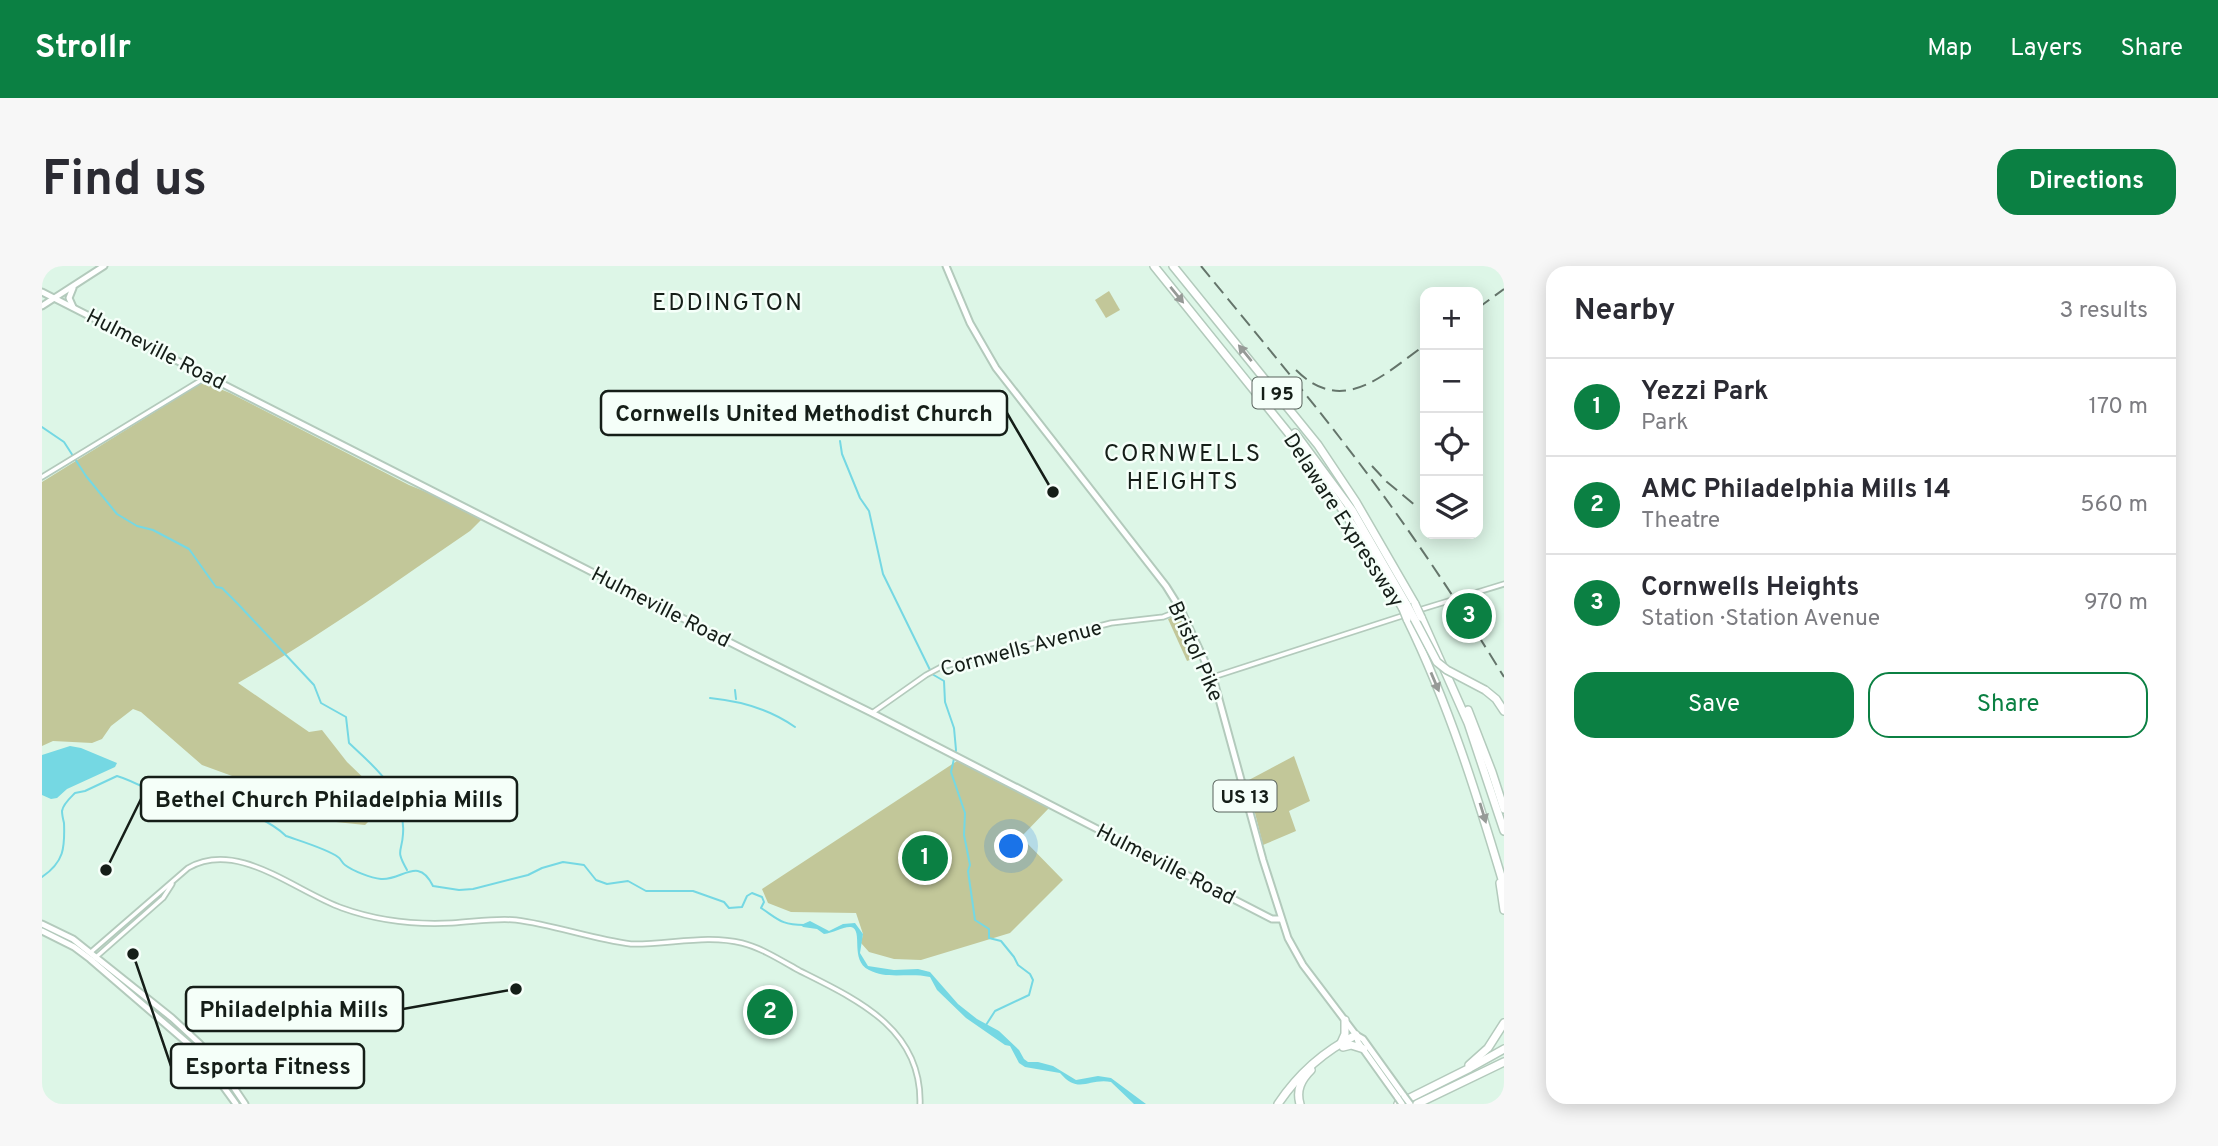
<!DOCTYPE html>
<meta charset="utf-8">
<style>
body{margin:0;font-family:Overpass,sans-serif;background:#f7f7f7;color:#2b2b33}
.controls{position:absolute;right:21px;top:21px;display:grid;overflow:hidden;border-radius:14px;box-shadow:0 4px 18px #0003}
.controls button{width:63px;height:63px;display:grid;place-items:center;padding:0;border:0;border-bottom:2px solid #e1e1e2;background:#fff;color:#2b2b33;font:35px sans-serif}
.you{position:absolute;left:970px;top:581px;width:24px;height:24px;margin:-18px;border:5px solid #fff;border-radius:50%;background:#1a73e8;box-shadow:0 0 0 10px #1a73e833}
.badge{display:grid;place-items:center;width:46px;height:46px;border-radius:50%;background:#0b8043;color:#fff;font-size:23px;font-weight:700}
.pin{position:absolute;translate:-50% -50%;border:4px solid #fff;box-shadow:0 2px 7px #0006}
.list{margin:0;padding:0;list-style:none}
h2{display:flex;justify-content:space-between;align-items:center;height:91px;margin:0;padding:0 28px;font-size:30px}
h2 small{font-size:23px;font-weight:400;color:#7c7c81}
.list li{display:grid;grid-template-columns:46px 1fr auto;gap:21px;align-items:center;box-sizing:border-box;height:98px;padding:0 28px;border-top:2px solid #e1e1e2}
.list b{display:block;font-size:26px;white-space:nowrap}
.list p{margin:0;font-size:23px;white-space:nowrap;color:#7c7c81}
.list em{font-size:23px;font-style:normal;color:#7c7c81}
.actions{display:flex;gap:14px;padding:21px 28px}
.actions a{flex:1;padding:16px 0;border:2px solid #0b8043;border-radius:21px;text-align:center;font-size:24px;color:#0b8043}
.actions .main{background:#0b8043;color:#fff}
.icon{flex:none;width:38px;height:38px;fill:none;stroke:currentColor;stroke-width:2;stroke-linecap:round;stroke-linejoin:round}
.map{position:relative;flex:none;width:1462px;height:838px;overflow:hidden;border-radius:21px}
header{display:flex;align-items:center;gap:42px;box-sizing:border-box;height:98px;padding:0 35px;background:#0b8043;color:#fff}
header strong{font-size:33px}
nav{display:flex;gap:38px;margin-inline-start:auto;font-size:24px}
.intro{display:flex;align-items:center;justify-content:space-between;box-sizing:border-box;height:168px;padding:0 42px}
h1{margin:0;font-size:49px}
.button{padding:18px 32px;border-radius:21px;background:#0b8043;color:#fff;font-size:24px;font-weight:700}
main{display:flex;gap:42px;padding:0 42px}
aside{flex:1;background:#fff;border-radius:21px;box-shadow:0 4px 18px #0003}
.map>svg:first-child{display:block}
.green{fill:#c2c799}
.water{fill:#75d8e3}
.lines{fill:none;stroke-linecap:round;stroke-linejoin:round}
.stream{stroke:#75d8e3;stroke-width:2}
.minor-casing{stroke:#b3cabc;stroke-width:7}
.major-casing{stroke:#b3cabc;stroke-width:9}
.highway-casing{stroke:#b3cabc;stroke-width:10}
.minor{stroke:#fff;stroke-width:3.5}
.major{stroke:#fff;stroke-width:5}
.highway{stroke:#fff;stroke-width:7}
.rail{stroke:#65756b;stroke-width:2;stroke-dasharray:14 7;stroke-linecap:butt}
.major-bridge-casing{stroke:#b3cabc;stroke-width:9;stroke-linecap:butt}
.highway-bridge-casing{stroke:#b3cabc;stroke-width:10;stroke-linecap:butt}
.major-bridge{stroke:#fff;stroke-width:5}
.highway-bridge{stroke:#fff;stroke-width:7}
.oneway{fill:#969a97}
.labels{text-anchor:middle;stroke-width:5;stroke-linejoin:round;paint-order:stroke}
.shield{fill:#f5fff9;stroke:#58625c;stroke-width:2}
.shield-label{font-size:19px;font-weight:bold;fill:#151e18}
.street-label{font-size:21px;fill:#151e18;stroke:#f5fff9}
.quarter-label{font-size:24px;letter-spacing:2px;fill:#151e18;stroke:#f5fff9}
.leader{fill:none;stroke:#151e18;stroke-width:2.5}
.callout-dot{fill:#151e18;stroke:#f5fff9;stroke-width:2.5}
.callout{fill:#f5fff9;stroke:#151e18;stroke-width:2.5}
.callout-label{font-size:23px;text-anchor:middle;font-weight:bold;fill:#151e18}
</style>
<header>
<strong>Strollr</strong>
<nav><a>Map</a><a>Layers</a><a>Share</a></nav>
</header>
<div class="intro"><h1>Find us</h1><a class="button">Directions</a></div>
<main>
<div class="map">
<svg width="1462" height="838" viewBox="0 0 1462 838">
<rect width="100%" height="100%" fill="#ddf6e7"/>
<g class="green">
<polygon points="1067,25 1078,44 1064,52 1053,34"/>
<path d="M161 116 188 127 367 219 404 234 439 254 428 265C352 317 277 371 196 417L267 466 280 464 305 496 332 522 334 548 323 559 294 556 266 538 160 499 99 446 91 443 69 460 60 473 50 477 11 475 0 480V216Z"/>
<polygon points="1137,348 1156,391 1145,395 1126,353"/>
<polygon points="1252,490 1268,535 1247,545 1254,565 1221,579 1205,515"/>
<polygon points="915,495 1008,541 979,571 1021,614 968,667 879,694 852,693 827,686 819,677 821,668 814,647 749,646 726,637 720,623"/>
</g>
<g class="water">
<polygon points="28,480 39,482 75,497 73,501 25,523 15,532 9,533 0,529 0,489"/>
<path d="M768 655 787 665 801 658 813 657 821 668 818 687 826 700 852 704 876 703 888 706 916 738 935 753 957 765 977 784 982 793 986 796H996L1011 800 1034 814 1056 810 1069 812 1104 838H1092L1069 816C1046 812 1037 829 1018 807L983 801 977 797 968 780 963 779 924 752 895 724 888 711C867 706 846 714 827 704 807 694 822 664 809 661 802 660 791 667 782 668L775 663 761 661 759 659Z"/>
</g>
<g class="lines">
<g class="stream">
<path d="M0 161 22 176 44 210 75 248 95 260 111 264 147 283 174 321 180 322 196 338 272 419 279 437 304 451 307 477C334 502 364 526 361 568 360 587 353 583 365 604"/>
<polyline points="798,175 800,188 818,232 827,245 841,308 890,408 902,415 903,436 912,462 914,484 909,506 923,547 922,569 928,599 926,605 933,654 947,663 947,672 959,675 972,691 976,699 988,708 991,714 987,729 953,745 944,759"/>
<polyline points="693,424 694,433"/>
<path d="M668 432C698 435 728 443 753 461"/>
<path d="M0 611C22 596 23 582 22 557 21 553 20 549 20 545 21 538 28 532 33 527L43 525 75 510C99 517 119 533 144 540 156 543 169 540 182 541 200 542 231 557 244 570 258 575 285 583 296 591 299 593 300 597 303 599 311 605 329 612 339 613 360 615 376 589 391 620L417 624 431 623 486 609 500 602 521 596 542 599 554 614 565 618 586 615 604 625H651L682 636 687 642 700 641 705 630 710 627 720 631 722 636 719 642C736 653 739 659 762 659"/>
</g>
<g class="minor-casing">
<g id="minor">
<polyline points="0,211 166,110"/>
<polyline points="1377,344 1462,318"/>
<polyline points="1171,411 1363,349"/>
<polyline points="830,447 884,409 899,401 1069,357 1121,351 1139,344"/>
<path d="M49 686 146 602C196 573 254 626 300 642 336 655 371 659 410 657 431 656 452 652 474 654 513 659 550 673 589 678 626 679 664 668 700 677 720 682 740 695 758 705 816 734 880 763 878 838"/>
<polyline points="53,692 121,632 130,618"/>
</g>
</g>
<g class="major-casing">
<g id="major">
<polyline points="904,0 928,57 954,102 1124,320 1139,344 1172,415 1221,594 1246,672 1261,699 1314,769 1321,773 1362,830"/>
<polyline points="31,22 27,32 31,41"/>
<polyline points="0,26 705,385 830,447 1230,653 1239,653"/>
<polyline points="0,40 62,0"/>
<polyline points="0,658 31,673 130,752 157,777 176,798 203,838"/>
<polyline points="0,665 32,681 48,693 157,787 194,838"/>
<polyline points="1314,769 1316,776 1356,832"/>
</g>
</g>
<g class="highway-casing">
<g id="highway">
<polyline points="1112,0 1260,184 1326,282 1361,343"/>
<polyline points="1131,0 1276,179 1314,236 1373,338"/>
<polyline points="1253,167 1310,244 1365,339"/>
<polyline points="1379,351 1426,457 1462,565"/>
<path d="M1365 353C1407 439 1435 529 1462 620"/>
<polyline points="1443,424 1454,433 1462,445"/>
<polyline points="1426,444 1450,506 1462,543"/>
<polyline points="1458,617 1462,644"/>
<polyline points="1299,777 1303,768 1303,754"/>
<polyline points="1301,781 1309,779 1322,783"/>
<polyline points="1427,799 1446,782 1462,757"/>
<path d="M1236 838C1256 808 1282 785 1314 769"/>
<path d="M1258 838C1254 824 1259 814 1269 804"/>
<polyline points="1356,838 1428,802 1462,783"/>
<polyline points="1375,838 1462,796"/>
</g>
</g>
<use href="#minor" class="minor"/>
<use href="#major" class="major"/>
<use href="#highway" class="highway"/>
<g class="rail">
<path d="M1159 0C1221 76 1284 151 1341 229 1384 288 1424 349 1462 411"/>
<polyline points="1436,42 1462,23"/>
<path d="M1254 104C1301 151 1342 108 1383 79"/>
<polyline points="1330,200 1345,216 1374,240"/>
</g>
<g class="major-bridge-casing">
<g id="major-bridge">
<polyline points="1362,830 1368,838"/>
<polyline points="1356,832 1360,838"/>
</g>
</g>
<g class="highway-bridge-casing">
<g id="highway-bridge">
<polyline points="1373,338 1379,351"/>
<polyline points="1365,339 1395,396 1405,404 1443,424"/>
<polyline points="1361,343 1365,353"/>
</g>
</g>
<use href="#major-bridge" class="major-bridge"/>
<use href="#highway-bridge" class="highway-bridge"/>
</g>
<defs><path id="oneway-solid" d="M-6-.8H1V-3.2L6.5 0L1 3.2V.8H-6Z" transform="scale(1.75)"/></defs>
<g class="oneway">
<use href="#oneway-solid" transform="translate(1135 29) rotate(51)"/>
<use href="#oneway-solid" transform="translate(1203 87) rotate(-129)"/>
<use href="#oneway-solid" transform="translate(1393 416) rotate(67)"/>
<use href="#oneway-solid" transform="translate(1441 547) rotate(73)"/>
</g>
<g class="labels">
<g class="shield">
<rect x="1210.5" y="111.5" width="49" height="31" rx="5"/>
<rect x="1171.5" y="514.5" width="63" height="31" rx="5"/>
</g>
<g class="shield-label">
<text x="1235" y="134">I 95</text>
<text x="1203" y="537">US 13</text>
</g>
<g class="street-label">
<text transform="translate(114 83) rotate(27)" y="7">Hulmeville Road</text>
<text transform="translate(1302 254) rotate(57)" y="7">Delaware Expressway</text>
<text transform="translate(619 341) rotate(27)" y="7">Hulmeville Road</text>
<text transform="translate(979 382) rotate(-15)" y="7">Cornwells Avenue</text>
<text transform="translate(1154 385) rotate(66)" y="7">Bristol Pike</text>
<text transform="translate(1124 598) rotate(27)" y="7">Hulmeville Road</text>
</g>
<g class="quarter-label">
<text x="686" y="44">EDDINGTON</text>
<text x="1141" y="195">CORNWELLS<tspan x="1141" dy="28">HEIGHTS</tspan></text>
</g>
</g>
<path class="leader" d="M1011 226L965 147M64 604L99 533M474 723L361 743M91 688L129 800"/>
<g class="callout-dot">
<circle cx="1011" cy="226" r="7"/>
<circle cx="64" cy="604" r="7"/>
<circle cx="474" cy="723" r="7"/>
<circle cx="91" cy="688" r="7"/>
</g>
<g class="callout">
<rect x="559" y="125" width="406" height="44" rx="7"/>
<rect x="99" y="511" width="376" height="44" rx="7"/>
<rect x="144" y="721" width="217" height="44" rx="7"/>
<rect x="129" y="778" width="193" height="44" rx="7"/>
</g>
<g class="callout-label">
<text x="762" y="155">Cornwells United Methodist Church</text>
<text x="287" y="541">Bethel Church Philadelphia Mills</text>
<text x="252" y="751">Philadelphia Mills</text>
<text x="226" y="808">Esporta Fitness</text>
</g>
</svg>
<div class="controls">
<button>+</button>
<button>−</button>
<button><svg class="icon" aria-label="locate" viewBox="0 0 24 24"><circle cx="12" cy="12" r="6"/><path d="M12 2v4M12 18v4M2 12h4M18 12h4"/></svg></button>
<button><svg class="icon" aria-label="layers" viewBox="0 0 24 24"><path d="M12 4l9 5-9 5-9-5zM3 14l9 5 9-5"/></svg></button>
</div>
<div class="you"></div>
<div class="pin badge" style="left:883px;top:592px">1</div>
<div class="pin badge" style="left:728px;top:746px">2</div>
<div class="pin badge" style="left:1427px;top:350px">3</div>
</div>
<aside>
<h2>Nearby<small>3 results</small></h2>
<ul class="list">
<li><span class="badge">1</span><div><b>Yezzi Park</b><p>Park</p></div><em>170 m</em></li>
<li><span class="badge">2</span><div><b>AMC Philadelphia Mills 14</b><p>Theatre</p></div><em>560 m</em></li>
<li><span class="badge">3</span><div><b>Cornwells Heights</b><p>Station · Station Avenue</p></div><em>970 m</em></li>
</ul>
<div class="actions"><a class="main">Save</a><a>Share</a></div>
</aside>
</main>
